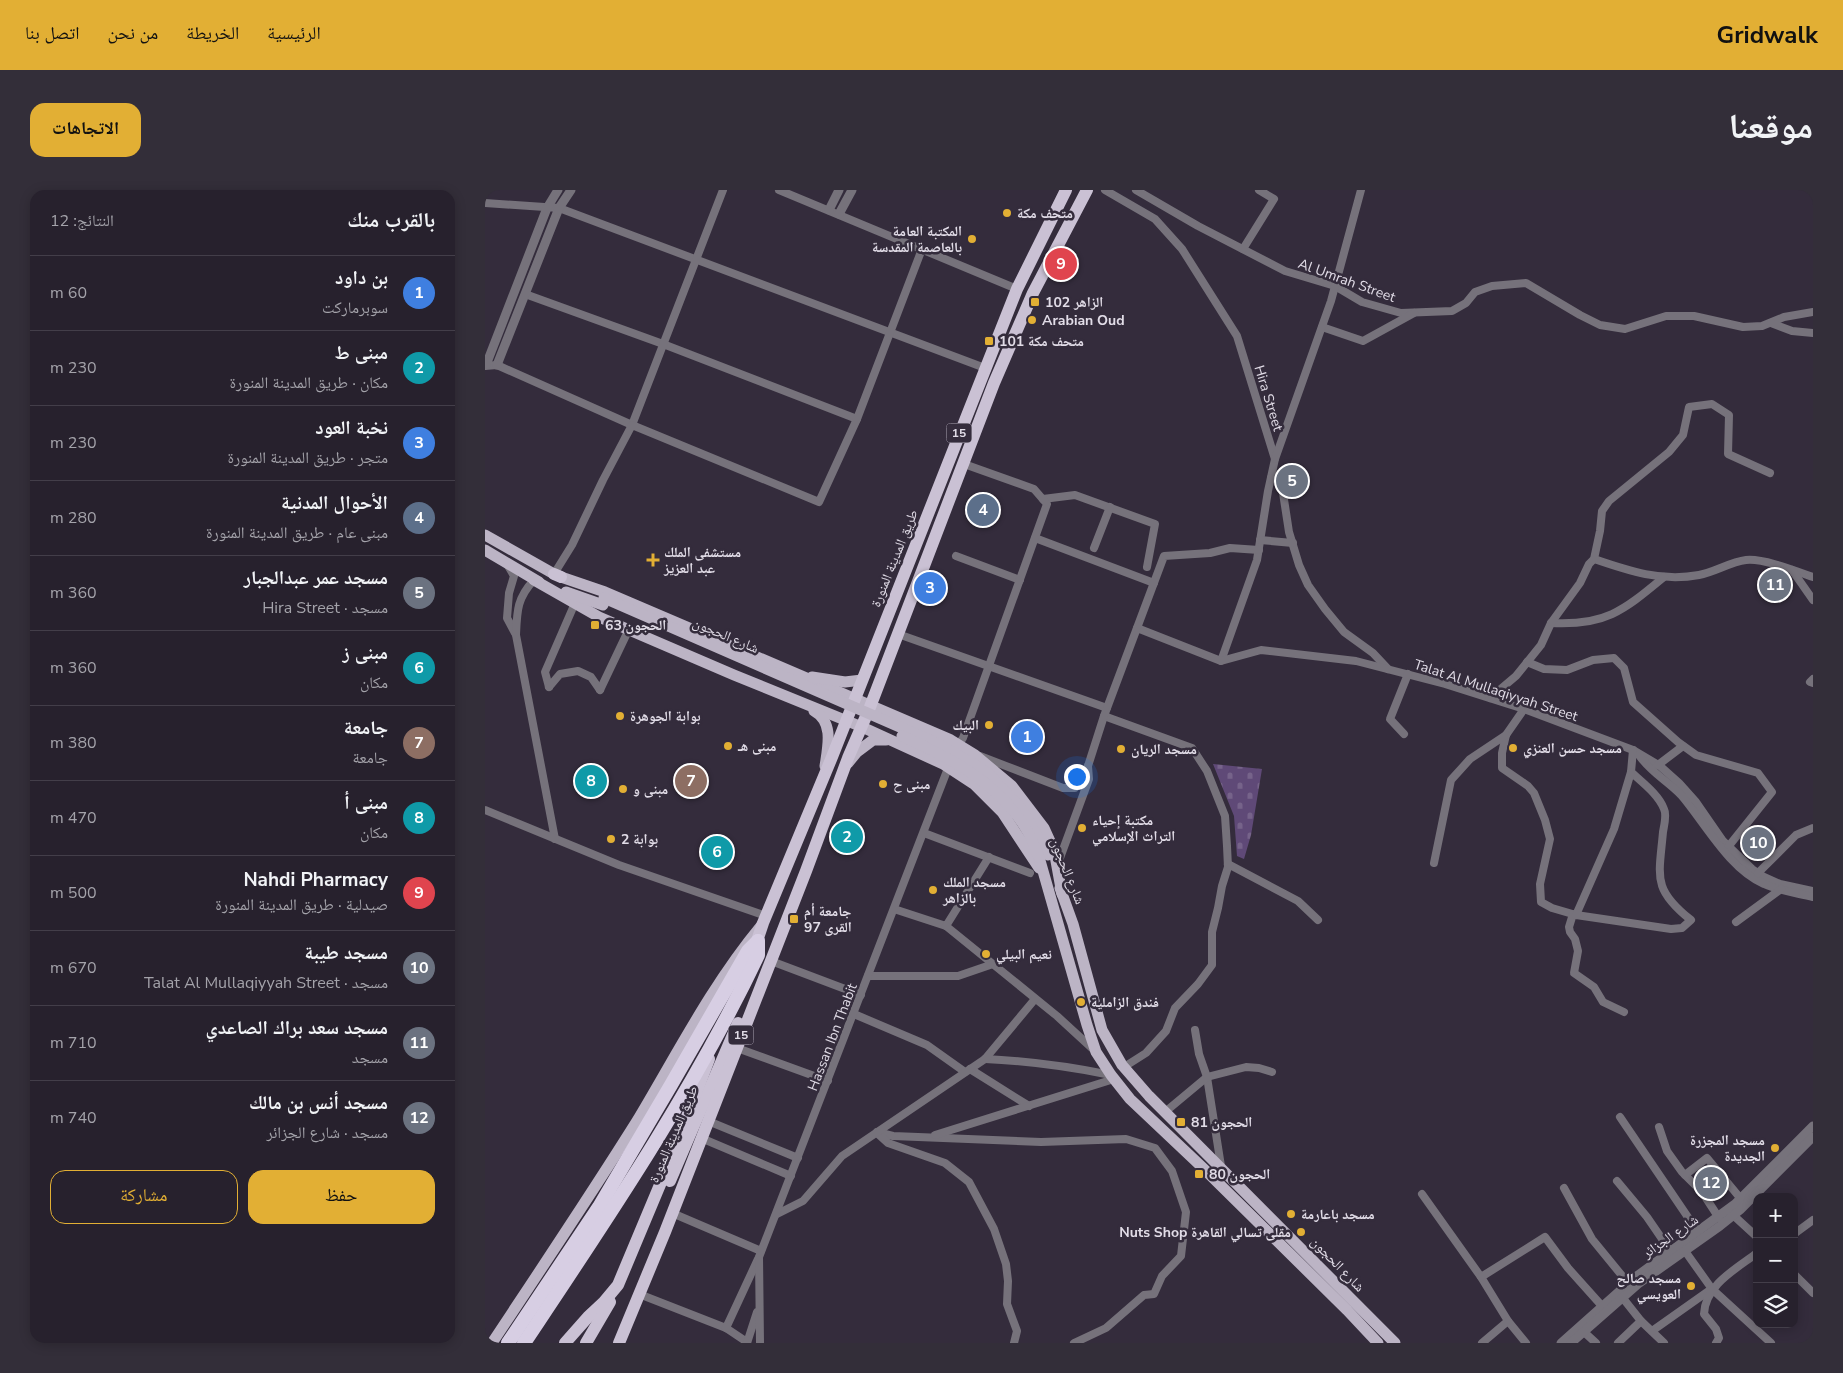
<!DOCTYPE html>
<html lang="ar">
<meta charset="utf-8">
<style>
body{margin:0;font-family:"Nunito Sans","Noto Naskh Arabic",sans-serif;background:#332e39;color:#f1f3f6;direction:rtl}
.controls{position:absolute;right:15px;bottom:15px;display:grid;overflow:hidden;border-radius:10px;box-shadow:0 2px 12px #0003}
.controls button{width:45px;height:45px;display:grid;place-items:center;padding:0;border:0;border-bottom:1px solid #433e49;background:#27212d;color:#f1f3f6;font:25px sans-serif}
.you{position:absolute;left:591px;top:586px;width:18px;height:18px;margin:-12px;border:4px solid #fff;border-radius:50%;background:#1a73e8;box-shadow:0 0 0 8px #1a73e833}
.badge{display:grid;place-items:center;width:32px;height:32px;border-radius:50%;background:#e2af34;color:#fff;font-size:16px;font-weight:700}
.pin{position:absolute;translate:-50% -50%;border:2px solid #fff;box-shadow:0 1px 5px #0006}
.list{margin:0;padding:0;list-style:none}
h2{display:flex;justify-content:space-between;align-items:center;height:65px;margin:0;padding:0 20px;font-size:21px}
h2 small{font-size:16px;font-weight:400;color:#a4a3aa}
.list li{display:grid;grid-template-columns:32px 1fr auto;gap:15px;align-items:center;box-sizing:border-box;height:75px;padding:0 20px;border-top:1px solid #433e49}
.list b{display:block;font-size:19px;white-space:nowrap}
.list p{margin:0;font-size:16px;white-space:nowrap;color:#a4a3aa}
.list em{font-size:16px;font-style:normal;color:#a4a3aa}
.actions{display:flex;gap:10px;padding:15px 20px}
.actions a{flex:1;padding:11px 0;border:1px solid #e2af34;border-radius:15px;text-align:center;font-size:18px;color:#e2af34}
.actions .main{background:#e2af34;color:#111}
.icon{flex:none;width:28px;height:28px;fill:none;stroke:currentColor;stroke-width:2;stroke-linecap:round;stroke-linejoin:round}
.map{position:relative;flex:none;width:1328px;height:1153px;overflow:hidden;direction:ltr;border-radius:15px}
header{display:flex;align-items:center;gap:30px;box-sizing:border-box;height:70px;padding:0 25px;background:#e2af34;color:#111}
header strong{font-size:24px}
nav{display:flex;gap:28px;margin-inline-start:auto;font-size:18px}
.intro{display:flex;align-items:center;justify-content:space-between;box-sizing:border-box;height:120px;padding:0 30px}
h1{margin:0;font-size:35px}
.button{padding:12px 22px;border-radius:15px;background:#e2af34;color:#111;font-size:18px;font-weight:700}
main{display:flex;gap:30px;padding:0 30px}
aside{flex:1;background:#27212d;border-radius:15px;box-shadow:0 2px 12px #0003}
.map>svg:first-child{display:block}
.cemetery{fill:url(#cemetery-stones)}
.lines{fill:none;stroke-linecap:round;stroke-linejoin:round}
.minor{stroke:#76727b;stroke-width:8}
.tertiary{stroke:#76727b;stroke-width:9}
.primary{stroke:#bcb4c5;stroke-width:11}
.trunk{stroke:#cac1d4;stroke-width:12}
.motorway{stroke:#d7cee3;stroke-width:14}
.primary-bridge{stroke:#bcb4c5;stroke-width:11}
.poi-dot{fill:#e2af34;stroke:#342c3c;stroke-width:2}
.labels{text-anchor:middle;stroke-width:5;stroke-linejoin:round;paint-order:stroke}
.shield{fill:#342c3c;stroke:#ada7b4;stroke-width:1}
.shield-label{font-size:12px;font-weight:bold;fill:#e1dce7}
.poi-label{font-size:14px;font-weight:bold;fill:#e1dce7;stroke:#342c3c;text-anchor:start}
.street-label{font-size:14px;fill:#e1dce7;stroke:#342c3c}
</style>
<header>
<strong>Gridwalk</strong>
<nav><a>الرئيسية</a><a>الخريطة</a><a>من نحن</a><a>اتصل بنا</a></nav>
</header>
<div class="intro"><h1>موقعنا</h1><a class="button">الاتجاهات</a></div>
<main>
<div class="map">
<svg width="1328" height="1153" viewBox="0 0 1328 1153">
<defs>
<pattern id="cemetery-stones" width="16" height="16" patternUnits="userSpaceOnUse" patternTransform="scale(1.25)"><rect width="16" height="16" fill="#5f4977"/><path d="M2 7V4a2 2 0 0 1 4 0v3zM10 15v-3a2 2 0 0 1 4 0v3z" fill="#76638a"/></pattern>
</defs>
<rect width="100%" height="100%" fill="#342c3c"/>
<polygon class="cemetery" points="728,574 777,579 766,645 759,669 752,666 749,626"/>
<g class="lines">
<g class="minor">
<polyline points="294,0 532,99"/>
<polyline points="620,0 670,29 697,59 752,146 790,269 783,301 772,370 736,471"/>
<polyline points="651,0 713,36 800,81 850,96 877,112 916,123 967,121 981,113 990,102 1007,96 1041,93 1095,125 1115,135 1140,139 1181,126 1209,126 1258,137 1277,136 1299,127 1328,122"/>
<polyline points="0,13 74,18 500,178"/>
<polyline points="758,59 789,9 774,0"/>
<polyline points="40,104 178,154 372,229"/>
<polyline points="1286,133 1307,141 1328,143"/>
<polyline points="837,137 878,151 929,123"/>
<polyline points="0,176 12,175 147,235 238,0"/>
<polyline points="790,269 846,111 876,0"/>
<polyline points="786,288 796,290 804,342 814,375 823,395 840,419 859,442 888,463 903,479"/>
<polyline points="558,309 590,305 670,334 662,377"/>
<polyline points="550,348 669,393"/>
<polyline points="775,350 808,353"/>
<polyline points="609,358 625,317"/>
<polyline points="471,366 535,390"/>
<path d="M1109 369C1144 381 1176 392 1214 385 1230 382 1245 372 1261 370 1278 368 1311 381 1328 387"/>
<polyline points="22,374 29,386 24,403 22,428 30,443"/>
<polyline points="1307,380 1328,410"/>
<polyline points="69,384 87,355 118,290 147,235 334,312 372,229 437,59"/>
<path d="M49 390C32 408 32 421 31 445L70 649"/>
<path d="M1066 433C1121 436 1139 420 1179 387"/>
<polyline points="652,438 736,471 776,460 871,471 960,494 1039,519 1148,560 1175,576 1194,593 1211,612 1238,651 1267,679 1279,687 1295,694 1328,701"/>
<polyline points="413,444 622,518"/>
<polyline points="1042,472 1059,479 1082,480 1108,470 1129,468 1139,478 1148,512 1193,552 1211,565 1273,583 1287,602 1243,657"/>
<polyline points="1328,489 1325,492 1328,493"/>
<polyline points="64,497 60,482 90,413"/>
<polyline points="64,497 75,484 93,481 106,487 115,500"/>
<polyline points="115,500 144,439"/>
<polyline points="1005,508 1031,486 1056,455 1066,433 1095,393 1104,374 1109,369 1115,341 1117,321 1124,311 1184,262 1198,245 1204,217 1227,214 1244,225 1243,264 1285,283"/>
<path d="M1039 519 1021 545 1017 563V578L1043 596 1049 603 1060 630 1065 649 1055 694 1056 712 1067 718 1091 725 1186 739 1197 738 1206 730C1167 699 1174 687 1178 642 1179 636 1182 625 1179 619 1174 605 1158 593 1146 582L1148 560"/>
<polyline points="619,526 707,558 722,581 740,626 742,656 743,677 737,696 733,718 727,742 727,775 713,794 690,818 681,841 661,863 639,877"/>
<polyline points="919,544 905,529 923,484"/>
<polyline points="471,558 478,548 562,314 549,299 479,274"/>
<path d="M1154 565C1165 582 1183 591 1196 605 1220 633 1244 679 1279 694 1294 701 1312 703 1328 707"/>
<polyline points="495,566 578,598 590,598 603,576 619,526 679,366 725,363 745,358 774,360"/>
<polyline points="1173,575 1198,556"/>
<polyline points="0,620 134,675 281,726"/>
<polyline points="439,643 545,683"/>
<polyline points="949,673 966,590 985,569 1021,545"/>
<polyline points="743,674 813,711 833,730"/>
<polyline points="572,676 604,589 603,576"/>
<polyline points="1273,683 1311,645 1328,638"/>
<polyline points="409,719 461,736 504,667"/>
<polyline points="1088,724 1084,737 1085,742 1090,749 1093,761 1089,783 1109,797 1118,812 1139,822"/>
<polyline points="1091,725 1129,639 1146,582"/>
<polyline points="1251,732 1296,699"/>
<polyline points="461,736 572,826 609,860"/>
<polyline points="286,771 376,805"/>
<polyline points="383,786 473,786 508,774"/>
<polyline points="369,824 442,855 480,882"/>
<polyline points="710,840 714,864 722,887 736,976"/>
<polyline points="252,858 343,891"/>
<path d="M500 869C545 871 582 876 626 885"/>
<polyline points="485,879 544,916"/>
<polyline points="680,922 722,887 761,877 774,878 787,882"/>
<polyline points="1135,927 1213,1042"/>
<polyline points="223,931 313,968"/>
<polyline points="1174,937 1182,961 1197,982 1217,1002 1234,1028"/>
<polyline points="392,942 408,946 556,952 641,949 670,958 687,981 701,1022 696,1066 677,1086 669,1104 659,1105 621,1138 589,1153"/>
<polyline points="392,943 403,953 460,973 484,992 509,1039 521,1074 523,1091 522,1114 532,1141 529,1153"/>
<polyline points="450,945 629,889"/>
<polyline points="216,948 306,986"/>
<polyline points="1200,985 1222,968 1256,1009"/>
<polyline points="1132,991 1162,1027 1186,1062"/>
<polyline points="1079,998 1107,1049 1143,1093"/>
<polyline points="937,1004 996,1087 1023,1131 1041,1153"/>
<polyline points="187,1023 276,1061"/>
<polyline points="292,1024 318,1011 357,966 500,869 550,809"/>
<polyline points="1248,1025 1272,1047"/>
<polyline points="1309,1044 1328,1030"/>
<polyline points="1200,1061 1227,1099 1286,1153"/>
<polyline points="1309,1084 1328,1103"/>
<polyline points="996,1087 1060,1047 1083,1078 1117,1116"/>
<polyline points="154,1104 241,1138 262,1152"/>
<polyline points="1137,1107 1156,1131 1179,1153"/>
<polyline points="241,1138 273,1069"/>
<polyline points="1167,1141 1225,1100"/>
<polyline points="1099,1142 1111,1153"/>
<polyline points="262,1153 272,1122"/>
<polyline points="275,1153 274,1067 465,573"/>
<polyline points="997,1153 1023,1131"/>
<polyline points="1133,1153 1156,1131"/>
<path d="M1231 1153 1234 1148 1231 1139 1219 1124C1220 1095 1251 1079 1272 1063"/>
</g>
<g class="tertiary">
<polyline points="344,20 354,0"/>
<polyline points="354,24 367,0"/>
<polyline points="1,175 62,18 73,0"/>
<polyline points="12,175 74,18 86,0"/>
<polyline points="1076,1153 1149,1088 1250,1014 1328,936"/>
<polyline points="1086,1153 1153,1094 1235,1036 1255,1020 1328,947"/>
</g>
<g class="primary">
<polyline points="0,345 69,384"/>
<polyline points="0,360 54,392"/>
<polyline points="76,387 120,402 464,549 490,565 527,596 559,638 569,660 577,704"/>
<polyline points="49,390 114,427 249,485 377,537 458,574 490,595 517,622 554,678"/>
<polyline points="81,402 118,415"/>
<polyline points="327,487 360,492 377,490"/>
<path d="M329 521C349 532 343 556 340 576"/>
<polyline points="363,573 372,562 388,550 401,550"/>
<polyline points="554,667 602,835 611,862 626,885 645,909 718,978 862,1120 893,1153"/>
<polyline points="575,698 588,734 617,840 637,875 664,906 910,1153"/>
<path d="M7 1153C56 1079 105 1006 152 931 191 866 227 795 276 736"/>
</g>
<g class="trunk">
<polyline points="69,384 76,387"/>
<polyline points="269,760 278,733 347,567 532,99 581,0"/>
<polyline points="185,991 253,833"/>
<polyline points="80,1153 103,1127 118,1113 133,1095 187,966 224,869"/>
<polyline points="101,1153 125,1112"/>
<polyline points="134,1153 180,1042 321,681 363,568 385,517 509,193 548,103 602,0"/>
</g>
<g class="motorway">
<polyline points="23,1153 114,1017 186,895 263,761 273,751"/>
<path d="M39 1153C123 1027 208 902 273 765V751"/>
</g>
<g class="primary-bridge">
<polyline points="119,408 456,555 503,583 538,621 563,665"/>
<path d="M417 546C464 567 514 593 541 639 547 648 550 658 554 667"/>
</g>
</g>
<g class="poi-dot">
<circle cx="522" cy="23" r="5"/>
<circle cx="487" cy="49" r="5"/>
<rect x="545" y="107" width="10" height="10" rx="2.5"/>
<circle cx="547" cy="130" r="5"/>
<rect x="499" y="146" width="10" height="10" rx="2.5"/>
<path d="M165.5 362.5h5v5h5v5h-5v5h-5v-5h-5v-5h5z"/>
<rect x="105" y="430" width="10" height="10" rx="2.5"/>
<circle cx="135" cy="526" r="5"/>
<circle cx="504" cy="535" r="5"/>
<circle cx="243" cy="556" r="5"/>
<circle cx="1028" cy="558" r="5"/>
<circle cx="636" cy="559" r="5"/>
<circle cx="398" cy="594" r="5"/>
<circle cx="138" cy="599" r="5"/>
<circle cx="597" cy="638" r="5"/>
<circle cx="126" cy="649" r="5"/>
<circle cx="448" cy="700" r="5"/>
<rect x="304" y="724" width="10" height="10" rx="2.5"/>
<circle cx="501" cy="764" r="5"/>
<circle cx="596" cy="812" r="5"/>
<rect x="691" y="927" width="10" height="10" rx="2.5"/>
<circle cx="1290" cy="958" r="5"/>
<rect x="709" y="979" width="10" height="10" rx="2.5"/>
<circle cx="806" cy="1024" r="5"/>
<circle cx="816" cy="1042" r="5"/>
<circle cx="1206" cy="1096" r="5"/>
</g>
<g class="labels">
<g class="shield">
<rect x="461.5" y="233.5" width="25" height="19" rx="4"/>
<rect x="243.5" y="835.5" width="25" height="19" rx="4"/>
</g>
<g class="shield-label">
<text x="474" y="247">15</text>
<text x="256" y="849">15</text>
</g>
<g class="poi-label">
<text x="532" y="28">متحف مكة</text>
<text x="477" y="46" text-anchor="end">المكتبة العامة<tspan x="477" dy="16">بالعاصمة المقدسة</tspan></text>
<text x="560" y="117">الزاهر 102</text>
<text x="557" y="135">Arabian Oud</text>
<text x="514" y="156">متحف مكة 101</text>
<text x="179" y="367">مستشفى الملك<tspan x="179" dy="16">عبد العزيز</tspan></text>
<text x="120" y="440">الحجون 63</text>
<text x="145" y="531">بوابة الجوهرة</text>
<text x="494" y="540" text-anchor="end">البيك</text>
<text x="253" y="561">مبنى هـ</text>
<text x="1038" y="563">مسجد حسن العنزي</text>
<text x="646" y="564">مسجد الريان</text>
<text x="408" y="599">مبنى ح</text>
<text x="148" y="604">مبنى و</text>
<text x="607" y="635">مكتبة إحياء<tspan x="607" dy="16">التراث الإسلامي</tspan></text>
<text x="136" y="654">بوابة 2</text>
<text x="458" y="697">مسجد الملك<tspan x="458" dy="16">بالزاهر</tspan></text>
<text x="319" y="726">جامعة أم<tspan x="319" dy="16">القرى 97</tspan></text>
<text x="511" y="769">نعيم البيلي</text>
<text x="606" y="817">فندق الزاملية</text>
<text x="706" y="937">الحجون 81</text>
<text x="1280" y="955" text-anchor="end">مسجد المجزرة<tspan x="1280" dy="16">الجديدة</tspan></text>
<text x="724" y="989">الحجون 80</text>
<text x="816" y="1029">مسجد باعارمة</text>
<text x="806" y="1047" text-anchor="end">Nuts Shop مقلى تسالي القاهرة</text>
<text x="1196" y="1093" text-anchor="end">مسجد صالح<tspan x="1196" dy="16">العويسي</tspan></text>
</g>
<g class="street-label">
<text transform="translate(862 90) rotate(20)" y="5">Al Umrah Street</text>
<text transform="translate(784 208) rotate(73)" y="5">Hira Street</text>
<text transform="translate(409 368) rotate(-68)" y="5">طريق المدينة المنورة</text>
<text transform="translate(241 445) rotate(23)" y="5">شارع الحجون</text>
<text transform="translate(1011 500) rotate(18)" y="5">Talat Al Mullaqiyyah Street</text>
<text transform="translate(583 681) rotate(68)" y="5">شارع الحجون</text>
<text transform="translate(347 847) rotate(-69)" y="5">Hassan Ibn Thabit</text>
<text transform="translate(188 944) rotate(-67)" y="5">طريق المدينة المنورة</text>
<text transform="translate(1185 1046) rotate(-35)" y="5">شارع الجزائر</text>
<text transform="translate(853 1074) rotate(46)" y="5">شارع الحجون</text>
</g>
</g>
</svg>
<div class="controls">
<button>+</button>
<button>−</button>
<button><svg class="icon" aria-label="layers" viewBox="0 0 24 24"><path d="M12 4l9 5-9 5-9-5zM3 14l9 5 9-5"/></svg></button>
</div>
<div class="you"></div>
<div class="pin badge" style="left:542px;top:547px;background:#3f7fe0">1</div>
<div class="pin badge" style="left:362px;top:647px;background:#0f9aa8">2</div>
<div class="pin badge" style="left:445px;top:398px;background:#3f7fe0">3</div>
<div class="pin badge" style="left:498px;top:320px;background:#5c6f8a">4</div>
<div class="pin badge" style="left:807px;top:291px;background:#6b7280">5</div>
<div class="pin badge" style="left:232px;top:662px;background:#0f9aa8">6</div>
<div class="pin badge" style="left:206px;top:591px;background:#8d6e63">7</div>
<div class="pin badge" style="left:106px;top:591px;background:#0f9aa8">8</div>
<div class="pin badge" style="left:576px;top:74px;background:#e0444e">9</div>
<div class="pin badge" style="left:1273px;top:653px;background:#6b7280">10</div>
<div class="pin badge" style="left:1290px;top:395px;background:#6b7280">11</div>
<div class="pin badge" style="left:1226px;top:993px;background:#6b7280">12</div>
</div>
<aside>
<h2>بالقرب منك<small>النتائج: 12</small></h2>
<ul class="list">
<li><span class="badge" style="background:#3f7fe0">1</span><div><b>بن داود</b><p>سوبرماركت</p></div><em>60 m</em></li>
<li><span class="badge" style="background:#0f9aa8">2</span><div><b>مبنى ط</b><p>مكان · طريق المدينة المنورة</p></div><em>230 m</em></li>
<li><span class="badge" style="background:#3f7fe0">3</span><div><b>نخبة العود</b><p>متجر · طريق المدينة المنورة</p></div><em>230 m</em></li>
<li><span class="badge" style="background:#5c6f8a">4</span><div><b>الأحوال المدنية</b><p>مبنى عام · طريق المدينة المنورة</p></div><em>280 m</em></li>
<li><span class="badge" style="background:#6b7280">5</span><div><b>مسجد عمر عبدالجبار</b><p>مسجد · Hira Street</p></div><em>360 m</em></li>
<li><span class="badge" style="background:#0f9aa8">6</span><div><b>مبنى ز</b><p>مكان</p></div><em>360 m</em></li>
<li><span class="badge" style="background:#8d6e63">7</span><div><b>جامعة</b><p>جامعة</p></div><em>380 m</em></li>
<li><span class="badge" style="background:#0f9aa8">8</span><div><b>مبنى أ</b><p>مكان</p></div><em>470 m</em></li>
<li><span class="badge" style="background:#e0444e">9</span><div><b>Nahdi Pharmacy</b><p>صيدلية · طريق المدينة المنورة</p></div><em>500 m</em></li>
<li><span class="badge" style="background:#6b7280">10</span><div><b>مسجد طيبة</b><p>مسجد · Talat Al Mullaqiyyah Street</p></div><em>670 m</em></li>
<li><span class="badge" style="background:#6b7280">11</span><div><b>مسجد سعد براك الصاعدي</b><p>مسجد</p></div><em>710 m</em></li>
<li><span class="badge" style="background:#6b7280">12</span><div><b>مسجد أنس بن مالك</b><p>مسجد · شارع الجزائر</p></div><em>740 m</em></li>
</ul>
<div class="actions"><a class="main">حفظ</a><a>مشاركة</a></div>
</aside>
</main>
